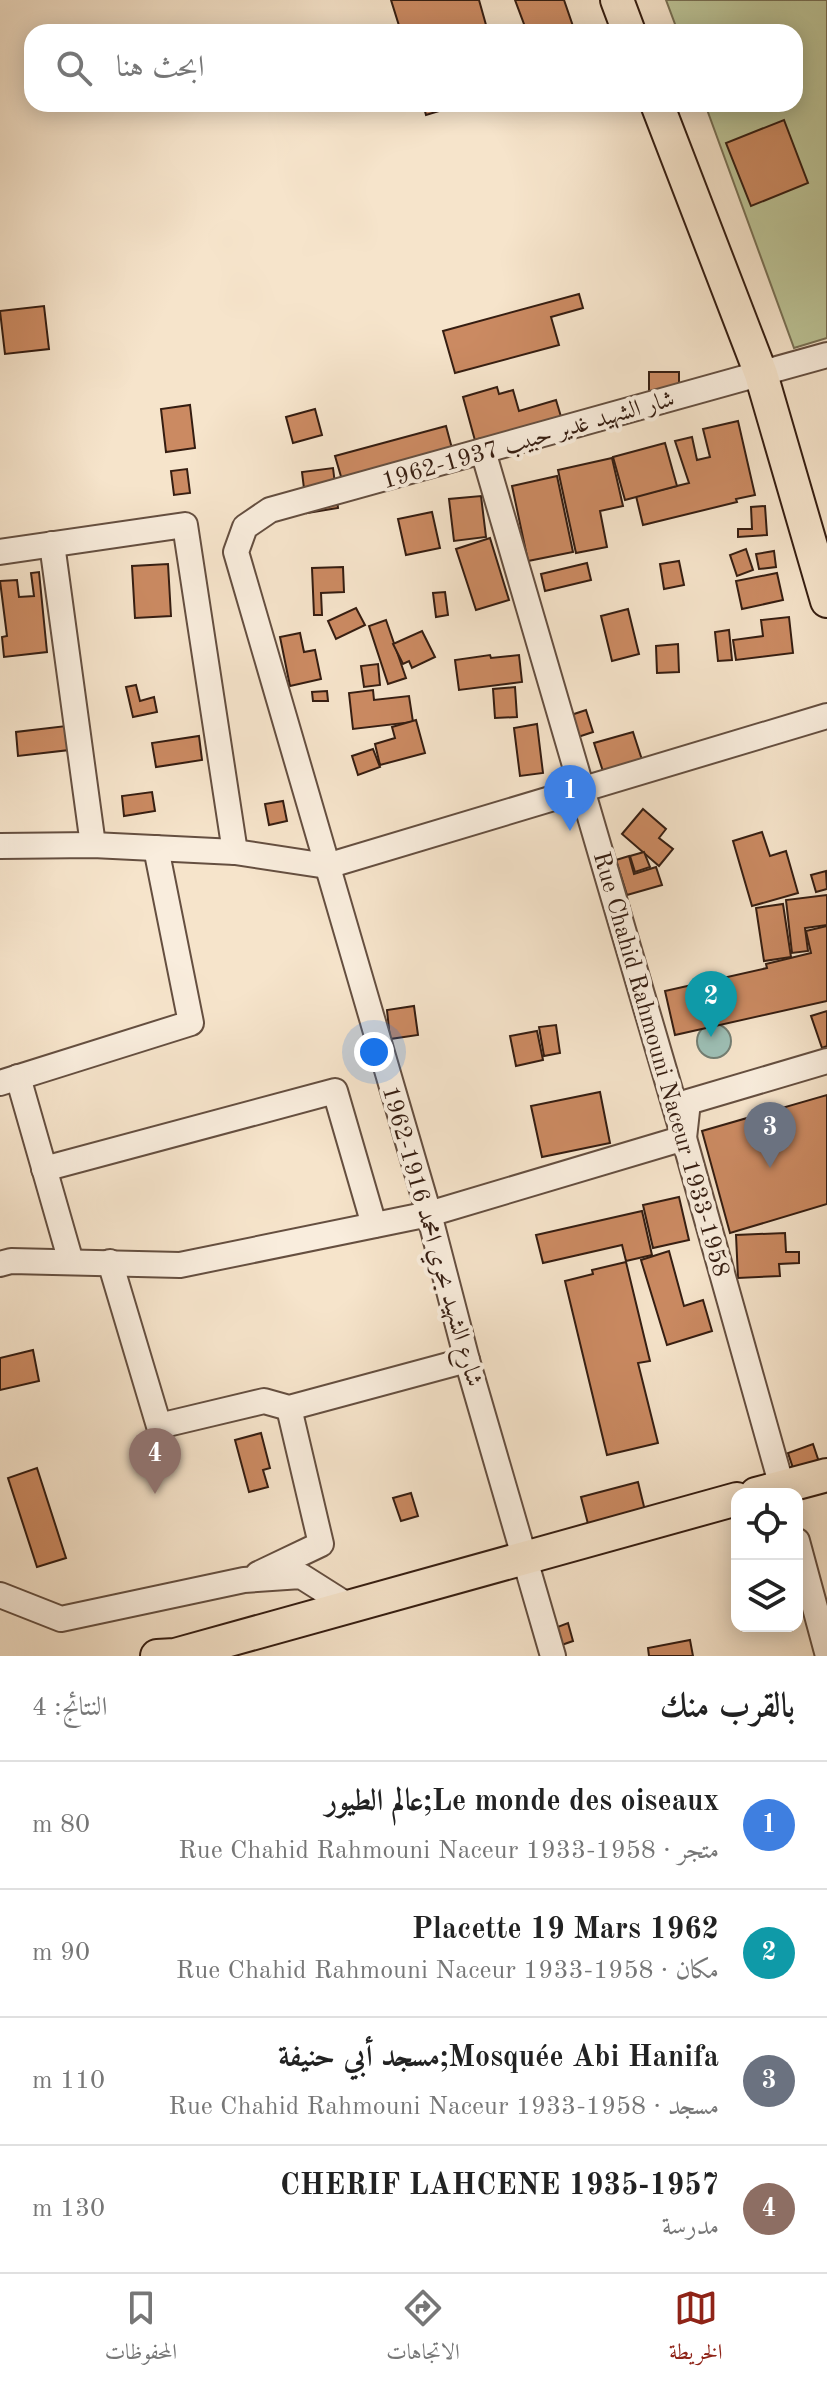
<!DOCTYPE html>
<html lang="ar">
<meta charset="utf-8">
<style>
body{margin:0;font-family:"Old Standard TT",Amiri,serif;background:#f6f6f6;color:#222;direction:rtl}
.controls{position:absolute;right:24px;bottom:24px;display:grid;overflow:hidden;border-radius:16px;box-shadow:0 4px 20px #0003}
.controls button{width:72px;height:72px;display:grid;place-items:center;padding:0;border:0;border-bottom:2px solid #e0e0e0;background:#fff;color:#222;font:40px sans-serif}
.you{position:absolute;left:374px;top:1052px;width:28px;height:28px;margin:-20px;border:6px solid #fff;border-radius:50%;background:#1a73e8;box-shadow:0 0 0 12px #1a73e833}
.badge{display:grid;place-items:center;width:52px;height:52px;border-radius:50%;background:#8f2418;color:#fff;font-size:26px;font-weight:700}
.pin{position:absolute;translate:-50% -66px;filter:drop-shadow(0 2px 4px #0008)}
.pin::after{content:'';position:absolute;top:42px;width:28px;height:24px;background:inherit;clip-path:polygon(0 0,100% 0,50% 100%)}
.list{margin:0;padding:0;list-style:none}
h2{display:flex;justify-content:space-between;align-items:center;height:104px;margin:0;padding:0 32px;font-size:34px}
h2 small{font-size:26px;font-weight:400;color:#767676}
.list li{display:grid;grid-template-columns:52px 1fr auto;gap:24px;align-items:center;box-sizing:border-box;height:128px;padding:0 32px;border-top:2px solid #e0e0e0}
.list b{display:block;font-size:30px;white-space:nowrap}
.list p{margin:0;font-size:26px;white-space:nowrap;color:#767676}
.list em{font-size:26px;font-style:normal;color:#767676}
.icon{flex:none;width:44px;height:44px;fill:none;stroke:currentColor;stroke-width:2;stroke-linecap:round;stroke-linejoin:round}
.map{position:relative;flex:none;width:827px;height:1656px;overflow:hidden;direction:ltr}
.search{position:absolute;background:#fff;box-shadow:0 4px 20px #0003;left:24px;right:24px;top:24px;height:88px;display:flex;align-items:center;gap:20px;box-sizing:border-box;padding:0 28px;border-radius:24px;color:#767676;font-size:30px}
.sheet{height:616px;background:#fff}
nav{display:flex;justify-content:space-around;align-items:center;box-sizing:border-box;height:112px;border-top:2px solid #e0e0e0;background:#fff;font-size:22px;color:#767676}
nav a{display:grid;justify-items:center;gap:4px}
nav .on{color:#8f2418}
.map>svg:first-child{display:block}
.green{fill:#bcc497;stroke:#787054;stroke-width:2}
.water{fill:#9dbfb5;stroke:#737e73;stroke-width:2}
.building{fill:#cb8a62;stroke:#351d11;stroke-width:2}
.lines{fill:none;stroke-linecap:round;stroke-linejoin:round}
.minor-casing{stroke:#654f40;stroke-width:28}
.major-casing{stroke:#351d11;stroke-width:36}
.minor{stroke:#f9eddd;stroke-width:24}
.major{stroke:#f6e4cb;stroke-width:32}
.labels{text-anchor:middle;stroke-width:8;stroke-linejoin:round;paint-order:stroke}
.street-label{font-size:24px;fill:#351d11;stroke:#f9eddd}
</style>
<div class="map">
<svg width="827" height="1656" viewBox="0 0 827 1656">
<rect width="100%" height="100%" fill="#f6e4cb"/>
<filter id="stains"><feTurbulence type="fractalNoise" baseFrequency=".0025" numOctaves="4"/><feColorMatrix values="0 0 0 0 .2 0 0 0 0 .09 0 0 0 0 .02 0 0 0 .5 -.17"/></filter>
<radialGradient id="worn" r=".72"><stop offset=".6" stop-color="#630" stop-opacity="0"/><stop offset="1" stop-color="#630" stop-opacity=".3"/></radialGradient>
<polygon class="green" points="666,0 827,0 827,338 794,348 705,104 795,104 795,32 678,32"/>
<circle class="water" cx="714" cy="1041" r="17"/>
<g class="building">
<polygon points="391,0 479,0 488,32 401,32"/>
<polygon points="515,0 564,0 575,32 527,32"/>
<polygon points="423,104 462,104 426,115"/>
<polygon points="784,120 808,183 751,206 726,143"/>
<polygon points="579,294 583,308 551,317 559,345 455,373 443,331"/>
<polygon points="44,306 49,349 5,354 0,311"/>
<rect x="649" y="372" width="30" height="29"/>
<polygon points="497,387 499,394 513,390 519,411 556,400 565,430 479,455 463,397"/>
<polygon points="190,405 195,448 166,452 161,409"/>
<polygon points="315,409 322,435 293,443 286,417"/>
<polygon points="738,421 755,495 736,499 737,502 643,525 636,496 689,483 675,441 692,437 697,460 710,457 703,429"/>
<polygon points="446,426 457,467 347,497 335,456"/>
<polygon points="665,443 677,486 625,500 613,457"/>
<polygon points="612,458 623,506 600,511 607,547 576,553 558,470"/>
<polygon points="333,468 338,508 307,513 302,472"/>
<polygon points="187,469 190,493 174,495 171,471"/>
<polygon points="557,476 573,552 528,561 512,486"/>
<polygon points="481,496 486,537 454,541 449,499"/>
<polygon points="765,506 767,535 738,537 738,529 752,529 751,507"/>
<polygon points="432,512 440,548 406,555 398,519"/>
<polygon points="490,538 509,600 476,610 456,549"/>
<polygon points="746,549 753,570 737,576 730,555"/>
<polygon points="774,551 776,567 759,569 756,554"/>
<polygon points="679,561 684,585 664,589 660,564"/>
<polygon points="587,563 591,580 545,591 541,574"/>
<polygon points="168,564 171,616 135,618 132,566"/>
<polygon points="343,567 344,592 321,593 322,615 314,615 312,568"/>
<polygon points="39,572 47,652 4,657 2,637 7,636 0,581 17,580 19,597 34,596 31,573"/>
<polygon points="777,573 783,600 742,609 736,581"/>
<polygon points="445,592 448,615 436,617 433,593"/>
<polygon points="356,608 365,625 336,639 328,621"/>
<polygon points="628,609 639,654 612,661 601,616"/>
<polygon points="789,617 793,653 736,660 733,640 763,636 761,620"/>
<polygon points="386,620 406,678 388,684 369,626"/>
<polygon points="729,630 732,660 718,661 715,632"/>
<polygon points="422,631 435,657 412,668 409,661 403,664 393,644"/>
<polygon points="300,633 304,652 315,650 321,679 290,686 280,637"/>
<polygon points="678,644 679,672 657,673 656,646"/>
<polygon points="490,655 491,658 519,655 522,682 459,690 455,660"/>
<polygon points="378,664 380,685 364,687 361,666"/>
<polygon points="136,685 140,701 154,697 157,712 133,717 126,687"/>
<polygon points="515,687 517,717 495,718 493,689"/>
<polygon points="373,690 374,700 409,696 413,722 353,729 349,693"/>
<polygon points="327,691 328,701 313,701 312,692"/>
<polygon points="586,710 593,732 578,737 571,715"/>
<polygon points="416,720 425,753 380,765 375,744 395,738 392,727"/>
<polygon points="537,724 543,773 520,776 514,728"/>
<polygon points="66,726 69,750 18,756 16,732"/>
<polygon points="633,732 645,769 606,781 594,743"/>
<polygon points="199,736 202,760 156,767 152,743"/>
<polygon points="373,749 380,767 358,775 352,756"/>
<polygon points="152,792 155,811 124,816 122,796"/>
<polygon points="283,801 287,821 269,825 265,804"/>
<polygon points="643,809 666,829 659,838 673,849 659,866 622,834"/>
<polygon points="762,832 770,856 786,851 798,893 752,906 733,841"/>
<polygon points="644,852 650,867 635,872 630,856"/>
<polygon points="629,856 634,874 656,867 662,885 627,895 616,860"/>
<polygon points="826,871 827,889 816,892 811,875"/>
<polygon points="827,895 827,925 805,928 808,951 792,953 786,900"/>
<polygon points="783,904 791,957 764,961 756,908"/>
<polygon points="827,926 827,1001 675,1035 665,991 767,968 766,964 811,953 806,931"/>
<polygon points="414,1006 418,1035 390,1039 387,1010"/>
<polygon points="827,1011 827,1046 822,1048 811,1016"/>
<polygon points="556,1025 560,1053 544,1056 539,1027"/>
<polygon points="537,1031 543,1060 516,1066 510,1036"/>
<polygon points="600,1092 610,1143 542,1157 531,1106"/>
<polygon points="827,1095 827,1204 730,1233 702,1131"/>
<polygon points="679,1197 689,1240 653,1248 643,1205"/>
<polygon points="642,1211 652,1255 626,1261 622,1245 543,1263 536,1235"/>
<polygon points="785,1233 786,1252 799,1252 799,1263 779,1264 780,1276 738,1278 736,1235"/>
<polygon points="669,1251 684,1306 703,1300 712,1331 667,1345 641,1260"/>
<polygon points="626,1262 650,1361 638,1363 658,1443 607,1455 565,1281 593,1274 592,1270"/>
<polygon points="33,1350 39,1381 0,1390 0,1358"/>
<polygon points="261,1433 270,1468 263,1470 268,1487 249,1492 235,1440"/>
<polygon points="813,1444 824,1477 799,1486 788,1453"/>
<polygon points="37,1468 66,1558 37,1567 8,1478"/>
<polygon points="638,1482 649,1527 593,1543 581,1497"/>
<polygon points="411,1493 418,1516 401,1521 393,1498"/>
<polygon points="568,1623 573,1641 553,1648 547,1631"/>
<polygon points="690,1640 693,1656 649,1656 648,1648"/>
</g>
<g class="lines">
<g class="minor-casing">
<g id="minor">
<polyline points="483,451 684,1138 784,1494"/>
<polyline points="52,544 93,845"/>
<polyline points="0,552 185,525 235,852"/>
<polyline points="0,846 93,845 235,852 327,866 827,716"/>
<polyline points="18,1077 71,1262"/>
<polyline points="0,1083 191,1023 156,848"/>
<polyline points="44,1169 335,1091 374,1225"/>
<polyline points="110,1262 159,1426 264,1401 289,1408 467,1360"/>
<polyline points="0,1264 11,1261 180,1265 429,1214 684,1138 688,1102 827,1061"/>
<polyline points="797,1541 827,1652"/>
<polyline points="258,1574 321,1544 289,1408"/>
<polyline points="0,1595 61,1619 244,1580 301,1576 350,1607"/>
<polyline points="553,1656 467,1360 429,1214 236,552 245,527 270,510 827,355"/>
</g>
</g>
<g class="major-casing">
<g id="major">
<polyline points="617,0 629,32"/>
<polyline points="657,104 761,374 827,601"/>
<polyline points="756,1494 827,1475"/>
<polyline points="157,1656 175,1655 737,1499"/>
</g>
</g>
<use href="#minor" class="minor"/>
<use href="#major" class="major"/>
</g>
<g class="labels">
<g class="street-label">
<text transform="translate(528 439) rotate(-16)" y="8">شار الشهيد غدير حبيب 1937-1962</text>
<text transform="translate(662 1064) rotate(74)" y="8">Rue Chahid Rahmouni Naceur 1933-1958</text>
<text transform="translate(433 1236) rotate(74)" y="8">شارع الشهيد بحري امحمد 1916-1962</text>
</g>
</g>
<rect width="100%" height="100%" filter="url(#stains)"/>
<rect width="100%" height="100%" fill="url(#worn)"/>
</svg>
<div class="controls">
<button><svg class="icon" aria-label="locate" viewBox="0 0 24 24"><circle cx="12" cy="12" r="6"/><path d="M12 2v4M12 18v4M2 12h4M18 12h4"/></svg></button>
<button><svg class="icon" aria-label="layers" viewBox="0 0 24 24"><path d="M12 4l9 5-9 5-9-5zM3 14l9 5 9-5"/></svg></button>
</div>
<div class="you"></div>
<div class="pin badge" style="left:570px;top:831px;background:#3f7fe0">1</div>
<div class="pin badge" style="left:711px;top:1037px;background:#0f9aa8">2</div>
<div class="pin badge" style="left:770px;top:1168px;background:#6b7280">3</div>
<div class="pin badge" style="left:155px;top:1494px;background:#8d6e63">4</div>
<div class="search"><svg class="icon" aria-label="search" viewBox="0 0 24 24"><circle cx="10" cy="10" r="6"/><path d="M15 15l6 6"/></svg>ابحث هنا</div>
</div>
<section class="sheet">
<h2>بالقرب منك<small>النتائج: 4</small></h2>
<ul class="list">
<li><span class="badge" style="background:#3f7fe0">1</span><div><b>Le monde des oiseaux;عالم الطيور</b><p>متجر · Rue Chahid Rahmouni Naceur 1933-1958</p></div><em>80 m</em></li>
<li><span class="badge" style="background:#0f9aa8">2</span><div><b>Placette 19 Mars 1962</b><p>مكان · Rue Chahid Rahmouni Naceur 1933-1958</p></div><em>90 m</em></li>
<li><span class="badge" style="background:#6b7280">3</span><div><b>Mosquée Abi Hanifa;مسجد أبي حنيفة</b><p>مسجد · Rue Chahid Rahmouni Naceur 1933-1958</p></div><em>110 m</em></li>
<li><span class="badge" style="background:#8d6e63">4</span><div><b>CHERIF LAHCENE 1935-1957</b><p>مدرسة</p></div><em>130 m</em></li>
</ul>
</section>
<nav>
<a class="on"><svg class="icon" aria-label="map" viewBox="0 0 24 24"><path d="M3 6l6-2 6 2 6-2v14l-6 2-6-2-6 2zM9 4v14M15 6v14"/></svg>الخريطة</a>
<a><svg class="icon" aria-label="directions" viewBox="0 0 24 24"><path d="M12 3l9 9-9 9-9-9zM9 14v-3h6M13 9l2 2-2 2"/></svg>الاتجاهات</a>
<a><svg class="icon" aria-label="saved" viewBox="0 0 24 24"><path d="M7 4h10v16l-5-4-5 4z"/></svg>المحفوظات</a>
</nav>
